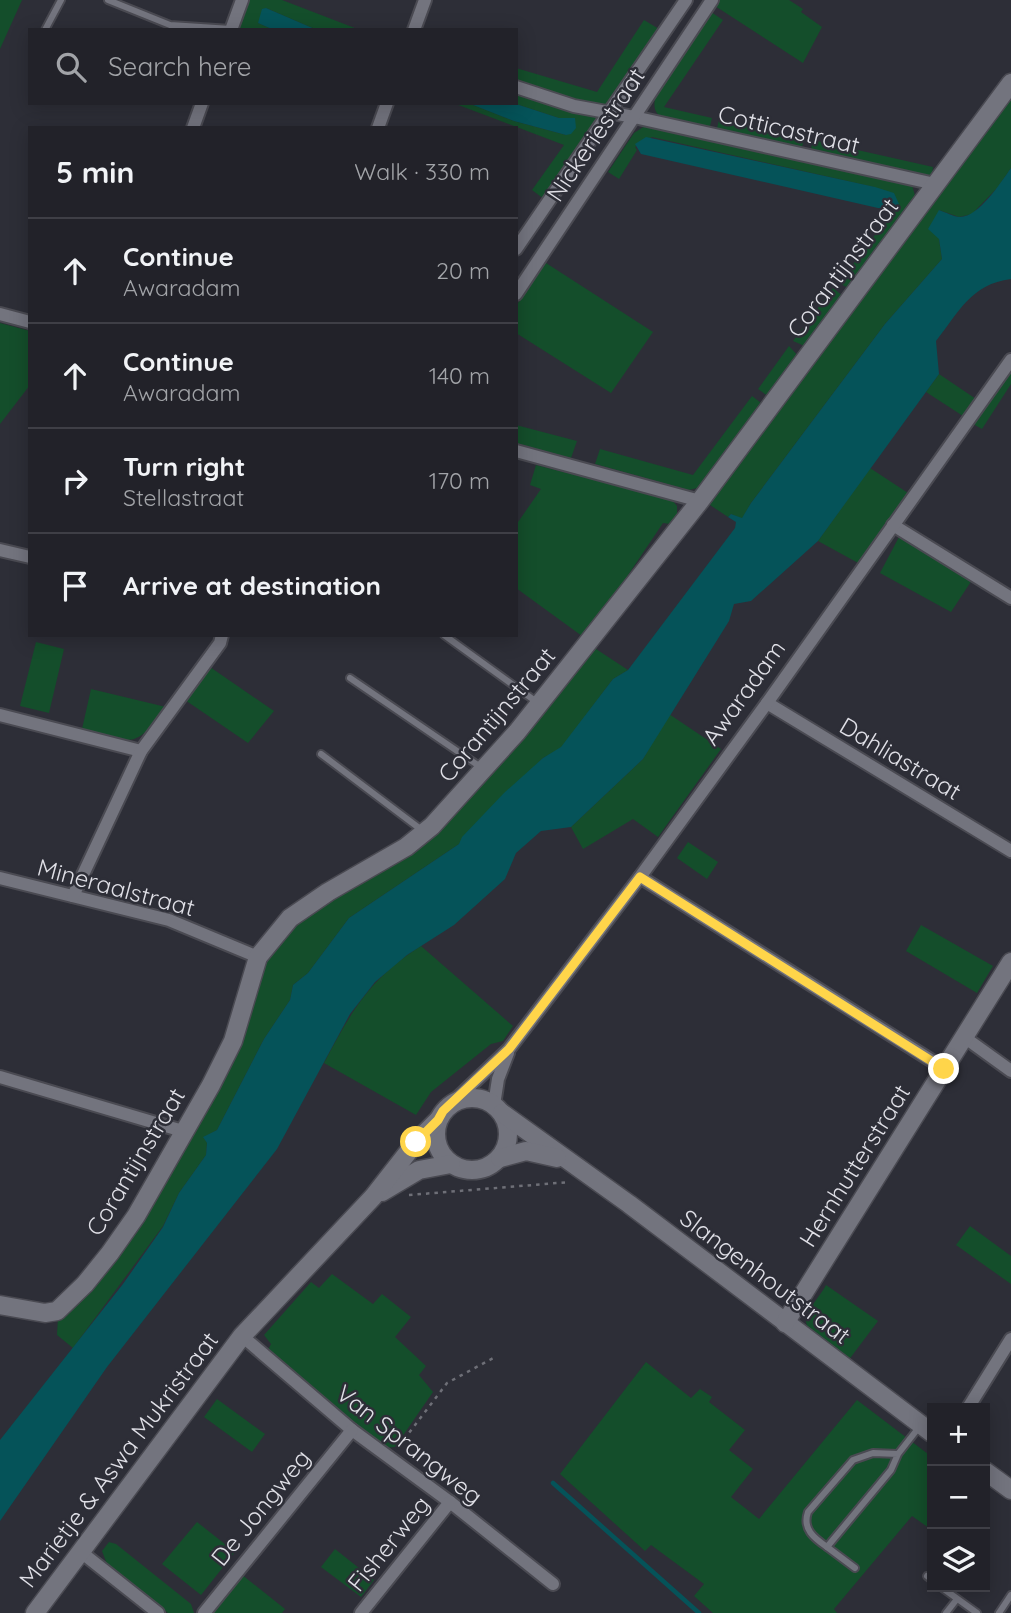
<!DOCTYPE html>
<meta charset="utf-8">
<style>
body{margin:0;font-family:Quicksand,sans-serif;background:#2e2f35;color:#f1f3f6}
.controls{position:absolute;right:21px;bottom:21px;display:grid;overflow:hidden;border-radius:0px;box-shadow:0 4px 18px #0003}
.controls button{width:63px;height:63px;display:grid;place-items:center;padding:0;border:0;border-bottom:2px solid #3f3f46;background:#222229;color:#f1f3f6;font:35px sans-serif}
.stop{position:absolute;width:21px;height:21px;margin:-16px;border:5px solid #ffd54a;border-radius:50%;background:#fff}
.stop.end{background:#ffd54a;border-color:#fff;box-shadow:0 2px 7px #0008}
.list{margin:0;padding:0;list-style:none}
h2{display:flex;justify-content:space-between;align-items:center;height:91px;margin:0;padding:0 28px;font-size:30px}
h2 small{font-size:23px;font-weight:400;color:#a2a4a8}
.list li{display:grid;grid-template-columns:46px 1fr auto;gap:21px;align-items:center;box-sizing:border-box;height:105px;padding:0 28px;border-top:2px solid #3f3f46}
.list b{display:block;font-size:26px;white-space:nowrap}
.list p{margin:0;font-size:23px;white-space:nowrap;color:#a2a4a8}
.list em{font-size:23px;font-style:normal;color:#a2a4a8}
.icon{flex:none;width:38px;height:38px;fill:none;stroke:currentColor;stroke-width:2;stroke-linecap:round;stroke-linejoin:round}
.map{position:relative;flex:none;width:1011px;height:1613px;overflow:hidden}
.search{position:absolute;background:#222229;box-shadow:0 4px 18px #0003;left:28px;top:28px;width:490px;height:77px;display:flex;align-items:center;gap:18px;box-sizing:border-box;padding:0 24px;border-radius:0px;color:#a2a4a8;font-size:26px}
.panel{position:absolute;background:#222229;box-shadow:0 4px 18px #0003;left:28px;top:126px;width:490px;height:511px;border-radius:0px}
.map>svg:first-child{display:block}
.green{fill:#144e2b}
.water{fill:#055359}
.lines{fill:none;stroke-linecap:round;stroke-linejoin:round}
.stream{stroke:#055359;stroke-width:4.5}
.lane-casing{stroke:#4a4a52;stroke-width:10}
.street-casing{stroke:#4a4a52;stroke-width:16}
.secondary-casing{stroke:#4a4a52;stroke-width:21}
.path{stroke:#6e6f77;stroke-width:2.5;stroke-dasharray:3.5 5;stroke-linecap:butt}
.lane{stroke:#73747e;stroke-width:6}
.street{stroke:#73747e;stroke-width:12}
.secondary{stroke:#73747e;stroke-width:18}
.route{stroke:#ffd54a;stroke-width:9}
.labels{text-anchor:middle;stroke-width:5;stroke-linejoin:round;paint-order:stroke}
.street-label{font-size:24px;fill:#dfdfe6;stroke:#2d2e37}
</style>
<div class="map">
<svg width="1011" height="1613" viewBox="0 0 1011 1613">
<rect width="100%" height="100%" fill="#2d2e37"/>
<g class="green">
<polygon points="0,0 22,0 0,49"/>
<polygon points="248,0 282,0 360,30 317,30 266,8 258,23 274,30 250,28 249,30 236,30"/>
<polygon points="719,0 789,0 803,9 801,12 822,27 803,63 715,6"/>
<path d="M711 12 723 20 664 107 712 118 709 130 664 120C656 114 653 109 655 99Z"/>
<polygon points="644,20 659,29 611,102 597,108 516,84 516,68 597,92"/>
<polygon points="516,90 597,116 598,120 544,199 532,190 564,145 453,103 468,103 514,121 566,135 575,118 559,118 513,103 516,103"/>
<polygon points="1011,94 1011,168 998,187 972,214 959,217 939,210 939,239 942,259 885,324 751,503 742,519 731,514 728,517 707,503"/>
<polygon points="719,120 804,139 801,151 716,132"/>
<polygon points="648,124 912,185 916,199 850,289 839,283 895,208 874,187 652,137 635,147 637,150 619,179 608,172 634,133"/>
<polygon points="813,140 933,167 932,175 921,178 814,153 811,149"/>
<polygon points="546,263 653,332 611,393 516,333 516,306"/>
<polygon points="833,288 844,297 807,347 793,341"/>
<polygon points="0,323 30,331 30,385 0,424"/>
<polygon points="789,346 799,357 769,397 758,389"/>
<polygon points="1011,368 1011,384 982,429 973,424"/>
<polygon points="939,374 976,399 963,416 926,392"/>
<polygon points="752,396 765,406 701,487 689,490 595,464 600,449 693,475"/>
<polygon points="516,425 577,441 571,458 516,443"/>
<polygon points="536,465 672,500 677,506 677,519 671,524 663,523 624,581 582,636 516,588 516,525 541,489 530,485"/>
<polygon points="870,468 908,493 860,564 818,541"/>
<polygon points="899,537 972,580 951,612 880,573"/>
<polygon points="36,642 64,649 49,713 20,706"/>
<polygon points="593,647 628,670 613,679 561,748 543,758 459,844 349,918 308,973 293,985 290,1000 264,1039 217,1130 204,1137 207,1143 206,1155 179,1193 163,1226 73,1348 57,1335 58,1317 116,1254 267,957 301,917 398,859"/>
<polygon points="210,667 274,711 248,743 185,700"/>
<path d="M91 689 166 707C155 720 144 741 126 740L82 729Z"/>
<polygon points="669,714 721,749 658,837 633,819 583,849 571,827 643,759"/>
<polygon points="688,842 718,862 707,879 677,858"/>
<polygon points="921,925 993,966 977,993 906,951"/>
<path d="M421 946 513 1026 503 1041 491 1044 431 1092 416 1115 324 1063C351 1012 370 978 421 946Z"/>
<polygon points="970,1226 1011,1256 1011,1284 956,1245"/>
<polygon points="332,1274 373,1304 382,1294 411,1317 395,1337 426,1366 419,1375 433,1392 395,1447 384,1448 268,1350 271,1344 264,1335 311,1282 319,1288"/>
<path d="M826 1285 878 1321 848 1361C837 1353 804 1334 806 1319 808 1308 821 1295 826 1285Z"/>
<polygon points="646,1362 691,1398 700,1389 712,1397 709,1402 745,1430 729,1450 753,1469 731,1497 759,1519 857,1400 932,1457 932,1524 929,1528 912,1516 834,1609 837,1613 713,1613 694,1596 704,1584 651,1545 645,1551 560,1474"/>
<polygon points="217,1399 265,1434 252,1452 204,1417"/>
<polygon points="197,1522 235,1552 201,1595 162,1564"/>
<polygon points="109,1542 116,1544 191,1604 194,1613 168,1613 107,1564 102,1551"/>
<polygon points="335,1549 374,1580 361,1597 321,1567"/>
<polygon points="241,1574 285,1609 282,1613 210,1613"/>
</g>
<g class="water">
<polygon points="266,8 317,30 274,30 258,23 262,9"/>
<polygon points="468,103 513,103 559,118 575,118 576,128 571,134 566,135 514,121"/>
<polygon points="646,137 875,187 894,193 899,204 891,211 641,154 635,144"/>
<path d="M1011 168V279C971 284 959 312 936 341L939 374 818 541 751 601 734 604 729 621 643 759 571 827 541 831 516 853 505 879 454 925 407 955 375 982 350 1014 277 1149 107 1367 0 1521V1440L123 1284 163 1227 179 1193 206 1155 207 1143 203 1137 217 1130 264 1039 290 1000 293 985 308 973 349 918 459 844 462 837 504 793 543 758 561 747 613 679 628 670 735 528 736 522 728 517 731 514 742 518 751 503 885 324 942 259 939 239 928 229 939 210C945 212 954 217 960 217 979 217 1001 182 1011 168Z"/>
</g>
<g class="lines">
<polyline class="stream" points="553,1483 699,1613"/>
<g class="lane-casing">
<g id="lane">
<polyline points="108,0 170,25 231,29"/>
<polyline points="45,30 61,0"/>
<polyline points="444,635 538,703"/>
<polyline points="350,678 482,768"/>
<polyline points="321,754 423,831"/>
<path d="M898 1454 873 1453 853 1460 808 1512C802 1529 814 1538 827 1547L891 1470 898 1454 920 1426"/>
<polyline points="827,1547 855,1568"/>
<polyline points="927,1576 932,1580"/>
<polyline points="941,1587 977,1613"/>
<polyline points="946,1613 957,1599"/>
<polyline points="999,1613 1011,1595"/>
</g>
</g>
<g class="street-casing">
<g id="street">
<polyline points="231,30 242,0"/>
<polyline points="414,30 425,0"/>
<polyline points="516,87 574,106 634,117 935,184"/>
<polyline points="193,128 202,103"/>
<polyline points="378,128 387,103"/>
<polyline points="516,249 686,0"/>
<polyline points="516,294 712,0"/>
<polyline points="0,314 30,322"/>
<polyline points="516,451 700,501"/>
<polyline points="893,525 1011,598"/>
<polyline points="0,550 30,557"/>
<polyline points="767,703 1011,851"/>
<polyline points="0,715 141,751"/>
<polyline points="640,877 945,1069"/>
<polyline points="0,878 169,920 258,957"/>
<polyline points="73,896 141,751 220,643 222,635"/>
<polyline points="964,1037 1011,1071"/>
<polyline points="0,1077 186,1132"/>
<polyline points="451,1104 509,1049 640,877 767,703 1011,360"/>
<polyline points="494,1105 498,1079 508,1053"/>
<polyline points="242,1336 352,1430 450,1502 553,1584"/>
<polyline points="968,1408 1011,1339"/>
<polyline points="81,1552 158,1613"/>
<polyline points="204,1613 352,1430"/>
<polyline points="361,1613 450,1502"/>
</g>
</g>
<g class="secondary-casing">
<g id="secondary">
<circle cx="472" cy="1134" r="36"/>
<polyline points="502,1113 629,1204 932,1433"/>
<polyline points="500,1158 526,1151 557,1158"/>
<polyline points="382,1192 419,1170 451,1164"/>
<polyline points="0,1305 45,1313 57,1311 85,1284 110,1253 136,1216 211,1085 233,1041 258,957 290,918 328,892 406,847 432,826 517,732 700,501 1011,83"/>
<polyline points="785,1323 1011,962"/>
<polyline points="985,1471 1011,1490"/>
<polyline points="35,1613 242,1336 373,1197 416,1142 438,1120"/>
</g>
</g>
<g class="path">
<polyline points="409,1195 570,1182"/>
<polyline points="399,1446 447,1383 497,1356"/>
</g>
<use href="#lane" class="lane"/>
<use href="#street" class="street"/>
<use href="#secondary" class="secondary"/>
</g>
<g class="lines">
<polyline class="route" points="416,1142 438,1120 443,1111 509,1049 640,877 944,1069"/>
</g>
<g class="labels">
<g class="street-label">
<text transform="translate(789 130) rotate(13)" y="8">Cotticastraat</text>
<text transform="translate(596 135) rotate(-56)" y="8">Nickeriestraat</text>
<text transform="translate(843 268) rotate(-53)" y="8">Corantijnstraat</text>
<text transform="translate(744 693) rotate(-54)" y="8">Awaradam</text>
<text transform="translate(497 715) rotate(-50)" y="8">Corantijnstraat</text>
<text transform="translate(900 759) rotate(31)" y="8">Dahliastraat</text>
<text transform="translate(116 888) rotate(15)" y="8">Mineraalstraat</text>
<text transform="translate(136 1162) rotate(-59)" y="8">Corantijnstraat</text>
<text transform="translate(855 1166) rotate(-58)" y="8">Hernhutterstraat</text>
<text transform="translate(765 1277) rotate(37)" y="8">Slangenhoutstraat</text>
<text transform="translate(409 1445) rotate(38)" y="8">Van Sprangweg</text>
<text transform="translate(119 1460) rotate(-53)" y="8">Marietje &amp; Aswa Mukristraat</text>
<text transform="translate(261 1508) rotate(-51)" y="8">De Jongweg</text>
<text transform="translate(389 1544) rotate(-51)" y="8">Fisherweg</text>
</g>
</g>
</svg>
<div class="controls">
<button>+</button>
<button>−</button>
<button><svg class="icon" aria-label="layers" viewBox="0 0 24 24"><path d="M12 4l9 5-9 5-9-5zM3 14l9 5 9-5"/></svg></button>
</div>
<div class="stop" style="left:416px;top:1142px"></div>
<div class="stop end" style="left:944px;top:1069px"></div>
<div class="search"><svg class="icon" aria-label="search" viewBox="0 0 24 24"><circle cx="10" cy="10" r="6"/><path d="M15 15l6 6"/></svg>Search here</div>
<section class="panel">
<h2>5 min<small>Walk · 330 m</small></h2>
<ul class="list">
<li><svg class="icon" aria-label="ahead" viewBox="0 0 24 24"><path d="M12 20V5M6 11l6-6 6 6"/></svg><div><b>Continue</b><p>Awaradam</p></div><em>20 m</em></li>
<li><svg class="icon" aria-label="ahead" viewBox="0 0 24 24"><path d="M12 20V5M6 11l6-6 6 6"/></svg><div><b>Continue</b><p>Awaradam</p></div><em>140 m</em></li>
<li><svg class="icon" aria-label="right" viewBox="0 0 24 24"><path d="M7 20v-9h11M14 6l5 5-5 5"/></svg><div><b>Turn right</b><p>Stellastraat</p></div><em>170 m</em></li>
<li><svg class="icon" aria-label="arrive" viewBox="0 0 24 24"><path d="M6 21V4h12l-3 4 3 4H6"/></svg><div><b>Arrive at destination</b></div></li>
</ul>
</section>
</div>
